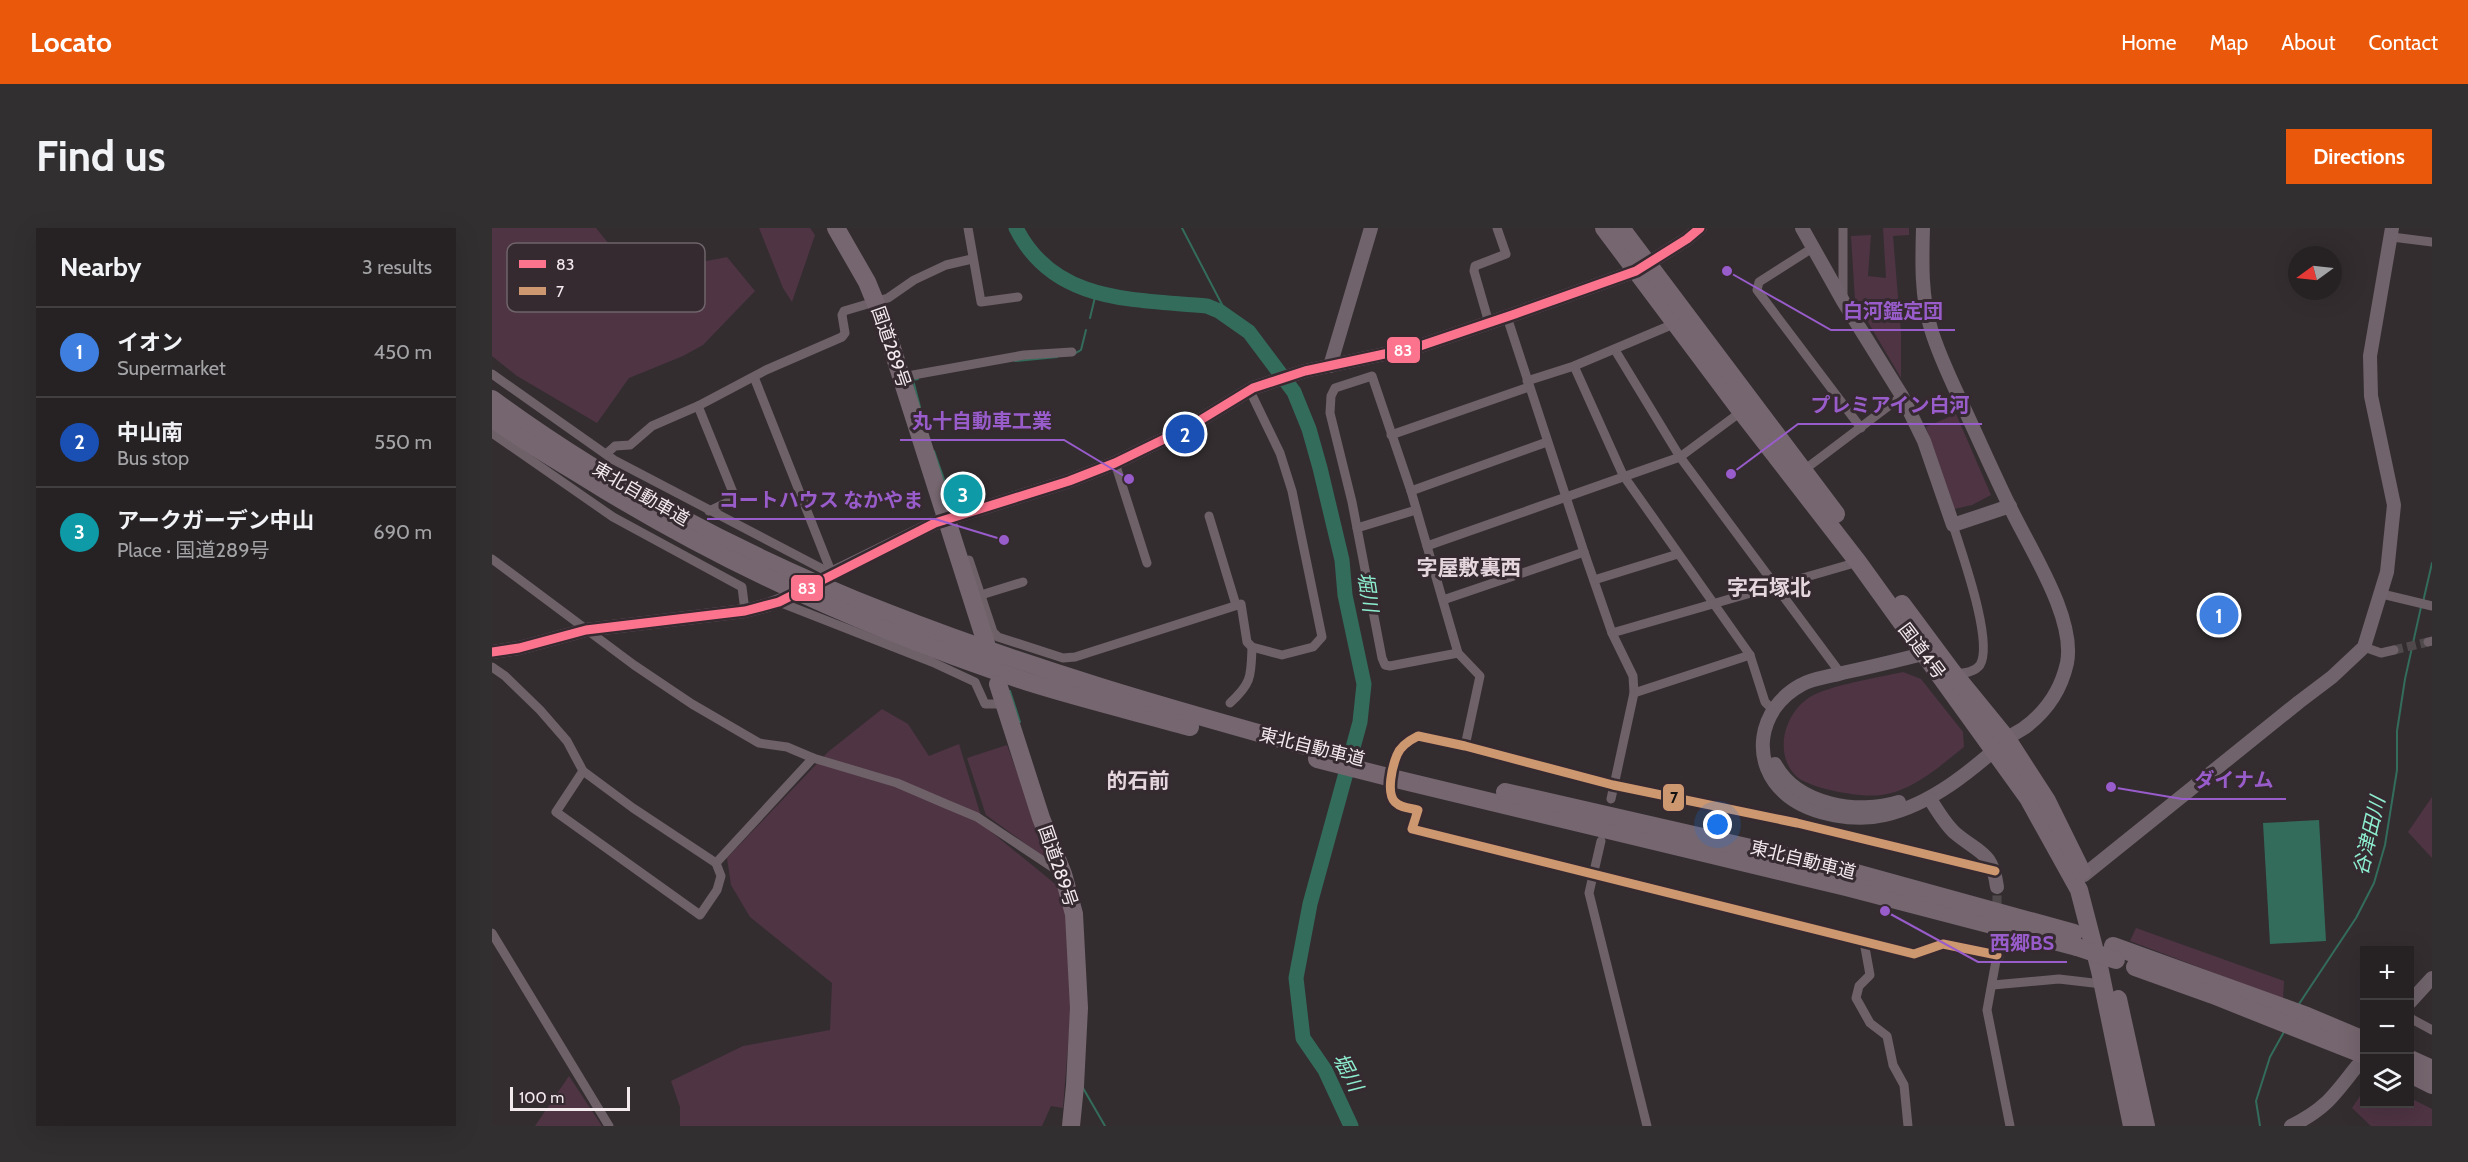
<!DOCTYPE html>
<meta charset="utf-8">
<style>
body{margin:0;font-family:Cabin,"Noto Sans JP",sans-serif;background:#322f31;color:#f1f3f6}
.controls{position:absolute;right:18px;bottom:18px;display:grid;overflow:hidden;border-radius:0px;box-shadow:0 6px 24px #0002}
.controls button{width:54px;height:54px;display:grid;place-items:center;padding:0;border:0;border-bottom:2px solid #423f41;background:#262224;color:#f1f3f6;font:30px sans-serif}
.compass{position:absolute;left:1796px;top:18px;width:54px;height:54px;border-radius:50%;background:#262224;box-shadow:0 6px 24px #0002;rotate:255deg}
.scale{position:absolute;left:18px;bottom:15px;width:120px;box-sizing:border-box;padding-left:6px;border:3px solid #f3eaee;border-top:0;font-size:16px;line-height:21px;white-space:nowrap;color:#f3eaee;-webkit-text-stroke:4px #362a31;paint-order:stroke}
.you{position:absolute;left:1226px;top:597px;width:21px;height:21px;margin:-15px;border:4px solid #fff;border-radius:50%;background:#1a73e8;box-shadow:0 0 0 9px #1a73e833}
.badge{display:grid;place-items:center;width:39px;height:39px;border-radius:50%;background:#ea580c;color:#fff;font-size:20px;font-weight:700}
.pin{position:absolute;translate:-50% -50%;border:3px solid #fff;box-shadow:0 2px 6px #0006}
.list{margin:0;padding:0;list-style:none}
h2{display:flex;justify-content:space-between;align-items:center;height:78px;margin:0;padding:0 24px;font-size:26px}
h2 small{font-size:20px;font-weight:400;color:#a4a4a6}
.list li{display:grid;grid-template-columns:39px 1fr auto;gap:18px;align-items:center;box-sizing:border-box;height:90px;padding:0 24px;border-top:2px solid #423f41}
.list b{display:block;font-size:22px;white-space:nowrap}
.list p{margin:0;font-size:20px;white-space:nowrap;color:#a4a4a6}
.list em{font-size:20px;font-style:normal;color:#a4a4a6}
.icon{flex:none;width:33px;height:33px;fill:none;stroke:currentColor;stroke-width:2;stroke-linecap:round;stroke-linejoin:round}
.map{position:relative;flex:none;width:1940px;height:898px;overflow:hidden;border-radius:0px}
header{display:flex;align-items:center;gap:36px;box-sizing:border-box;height:84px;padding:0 30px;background:#ea580c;color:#fff}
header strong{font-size:28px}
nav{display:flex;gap:33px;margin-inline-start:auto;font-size:21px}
.intro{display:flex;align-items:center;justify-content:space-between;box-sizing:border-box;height:144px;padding:0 36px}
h1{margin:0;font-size:42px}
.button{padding:15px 27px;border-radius:0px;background:#ea580c;color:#fff;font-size:21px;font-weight:700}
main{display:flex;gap:36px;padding:0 36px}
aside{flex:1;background:#262224;border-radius:0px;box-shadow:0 6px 24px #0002}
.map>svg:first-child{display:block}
.green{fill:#4f3443}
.water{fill:#336c5b}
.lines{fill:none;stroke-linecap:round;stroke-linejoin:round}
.stream{stroke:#336c5b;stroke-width:2}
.river{stroke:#336c5b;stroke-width:15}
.street-tunnel{stroke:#50494c;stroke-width:9;stroke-dasharray:9 4.5;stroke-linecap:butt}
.street{stroke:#6e6168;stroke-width:9}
.secondary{stroke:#70636b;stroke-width:14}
.highway{stroke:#76666f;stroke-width:18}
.highway-bridge{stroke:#76666f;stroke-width:18}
.bus-1-casing{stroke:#362a31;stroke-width:14}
.bus-2-casing{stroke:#362a31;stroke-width:14}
.bus-1{stroke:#fc738d;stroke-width:9}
.bus-2{stroke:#cd976f;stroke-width:9}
.labels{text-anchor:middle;stroke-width:6;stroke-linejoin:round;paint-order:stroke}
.street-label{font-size:18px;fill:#f3eaee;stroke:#362a31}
.water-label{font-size:20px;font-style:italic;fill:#8deece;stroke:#362a31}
.quarter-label{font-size:21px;font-weight:bold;fill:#e5d6de;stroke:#362a31}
.key{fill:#362a31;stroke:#6f646a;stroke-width:1.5}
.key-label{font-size:16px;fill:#f3eaee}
.leader{fill:none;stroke:#995ccb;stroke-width:2}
.callout-dot{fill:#995ccb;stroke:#362a31;stroke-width:2}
.callout-label{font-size:20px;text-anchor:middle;font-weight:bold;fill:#995ccb;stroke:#362a31;stroke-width:6;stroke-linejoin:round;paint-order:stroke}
.line-badge{stroke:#362a31;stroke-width:2}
.badge-label{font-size:16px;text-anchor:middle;font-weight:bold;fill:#fff}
.pale-badge-label{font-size:16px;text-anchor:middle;font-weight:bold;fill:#111}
</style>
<header>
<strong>Locato</strong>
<nav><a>Home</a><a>Map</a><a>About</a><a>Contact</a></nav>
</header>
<div class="intro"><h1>Find us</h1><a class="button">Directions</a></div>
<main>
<aside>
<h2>Nearby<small>3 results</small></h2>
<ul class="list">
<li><span class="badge" style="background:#3f7fe0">1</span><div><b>イオン</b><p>Supermarket</p></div><em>450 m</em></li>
<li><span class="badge" style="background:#1a4fb4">2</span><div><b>中山南</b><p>Bus stop</p></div><em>550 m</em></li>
<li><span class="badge" style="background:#0f9aa8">3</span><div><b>アークガーデン中山</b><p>Place · 国道289号</p></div><em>690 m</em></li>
</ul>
</aside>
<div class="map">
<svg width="1940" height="898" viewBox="0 0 1940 898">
<rect width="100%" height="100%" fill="#332d30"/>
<g class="green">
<polygon points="0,0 104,0 142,47 235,29 263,63 211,117 191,128 137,150 105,195 25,148 0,128"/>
<polygon points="267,0 318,0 323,7 300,74 291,60"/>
<polygon points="1391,0 1417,0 1417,7 1401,8 1409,105 1409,150 1363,72 1359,8 1379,7 1376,48 1394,50"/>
<polygon points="1464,186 1499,267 1480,277 1462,281 1434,199"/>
<path d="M1411 444 1429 451 1471 504 1472 519C1448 538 1421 563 1389 567 1370 570 1320 561 1305 549 1281 527 1292 485 1318 469 1335 458 1388 449 1411 444Z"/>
<polygon points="390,481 416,496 437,528 467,516 492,598 567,659 576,697 580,767 571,880 559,878 550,898 188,898 188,879 179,853 251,818 338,802 340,755 258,689 239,657 235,630 336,524"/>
<polygon points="515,517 556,629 553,630 494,587 475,530"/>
<polygon points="1940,569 1940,630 1916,604"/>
<polygon points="1644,700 1792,753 1791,771 1638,713"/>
<polygon points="77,848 110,898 43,898"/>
<polygon points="1872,862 1872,876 1918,876 1918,870 1940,881 1940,898 1879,898 1860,880"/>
</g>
<polygon class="water" points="1827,592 1834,713 1778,716 1771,595"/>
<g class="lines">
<g class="stream">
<polyline points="690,0 737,90"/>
<polyline points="598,90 604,65"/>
<polyline points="582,126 589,122 594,102"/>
<polyline points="523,133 565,129"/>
<polyline points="426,151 421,152 428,179"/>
<polyline points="442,223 461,277"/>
<polyline points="1931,374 1940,335"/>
<polyline points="518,463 528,494"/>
<polyline points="1807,776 1864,690 1882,655 1893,617 1905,542 1905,503 1913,451 1929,379"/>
<polyline points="591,860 613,898"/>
<polyline points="1768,898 1764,873 1778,829 1793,802"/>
</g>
<path class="river" d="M524 0C562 76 642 71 715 78L727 83 757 104 802 164 817 201 828 240 850 332 853 367 872 456 868 494 818 676 804 750 811 810 833 842 859 898"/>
<g class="street-tunnel">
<polyline points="1902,422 1936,414"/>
<polyline points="1505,717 1505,659"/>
</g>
<g class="street">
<polyline points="476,0 489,74 526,69"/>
<polyline points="1900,9 1940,14"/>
<polyline points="1322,19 1267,54 1265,62 1369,200"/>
<polyline points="1351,70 1351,0"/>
<polyline points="1015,89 1092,324 1120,405 1141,448 1142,465 1119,571"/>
<polyline points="997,95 982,43 983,38 1014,26 1005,0"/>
<polyline points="1123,122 1188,229 1349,446"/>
<polyline points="1082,138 1131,247 1258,427 1273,474 1280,481"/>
<polyline points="0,146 122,232 340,346"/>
<polyline points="262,149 340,346"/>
<polyline points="410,149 532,127 580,124"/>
<polyline points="1035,153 1082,138 1184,95"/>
<polyline points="206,178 242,267 240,272 217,283"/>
<polyline points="0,205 121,289 250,359 253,383"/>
<polyline points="899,207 1037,159"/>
<polyline points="114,226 123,218 138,217 160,198 206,178 274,142 350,109 353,105 350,87 352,83 396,70 422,52 454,37 480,31"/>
<polyline points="623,235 655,335"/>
<polyline points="1312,242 1410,168"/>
<polyline points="919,263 1055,214"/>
<polyline points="717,288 744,377"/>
<path d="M1461 297C1469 323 1502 414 1488 437 1482 445 1471 445 1462 446"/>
<polyline points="865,300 924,282"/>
<polyline points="935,318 1188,229 1250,183"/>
<polyline points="0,331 142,437 200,476 267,515 295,519 321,530 405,555 454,576 485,589 569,645"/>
<polyline points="477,332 501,404 506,409 571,430 583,429 749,376 755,414 760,419 790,427 821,419 830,409 800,263 788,225 758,163"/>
<polyline points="1102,352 1186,326"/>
<polyline points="1890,366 1940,378"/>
<polyline points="489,367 531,354"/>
<polyline points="951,372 1092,324"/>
<polyline points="287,374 440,434 483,454 493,476 512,476"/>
<polyline points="1120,405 1366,334"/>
<polyline points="1936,414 1940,413"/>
<polyline points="1872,419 1889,425 1902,422"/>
<polyline points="966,425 898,438 893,437 890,430 860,274 838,185 839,168 843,160 880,148 919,263 966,425 988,448 973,518"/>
<polyline points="0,439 13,448 48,482 75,513 91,543 141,580 224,635"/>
<polyline points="1142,465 1258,427"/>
<path d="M738 475C760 455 759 448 760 419"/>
<polyline points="91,543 64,584 208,687 225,662 229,648 224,635 321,530"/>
<polyline points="1109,613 1097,665 1155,898"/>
<path d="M1503 643 1305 595 1121 557 973 518 926 508C918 512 908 519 905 527 900 539 894 565 903 574 909 580 918 580 926 582L920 601 1422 726 1451 716 1505 727 1495 782 1518 898"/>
<polyline points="0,705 117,898"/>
<polyline points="1372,714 1378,747 1367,758 1364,770 1378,795 1395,808 1401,837 1412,857 1416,898"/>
<polyline points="1501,757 1567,751 1610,756"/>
<polyline points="1918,790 1940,802"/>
</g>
<g class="secondary">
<polyline points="1310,0 1351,73 1410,168 1432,213 1461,297 1518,278"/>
<polyline points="838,138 879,0"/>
<polyline points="335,348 443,295 577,253 623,235 697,199 761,160 813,143 925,119 1023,86 1144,43 1195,11 1208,0"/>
<path d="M1426 419 1423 428C1399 434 1374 440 1350 445 1337 449 1321 450 1309 457 1266 480 1256 536 1296 568 1320 587 1364 594 1393 587 1440 576 1479 543 1514 512 1519 507 1526 504 1532 500 1554 484 1569 462 1575 435 1584 389 1536 318 1517 277 1501 244 1487 212 1472 180 1460 154 1447 128 1439 101 1429 69 1430 33 1431 0"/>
<polyline points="0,424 27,420 94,402 253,383 276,377 292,371"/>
<path d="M1283 536C1305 577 1366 587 1407 574"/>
<path d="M1438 571C1445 582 1453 596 1463 605 1488 626 1500 623 1505 659"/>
<polyline points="1592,647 1807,474 1840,449 1872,419 1895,344 1902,277 1879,168 1878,128 1900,0"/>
<polyline points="1505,717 1505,727"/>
<polyline points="1918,774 1940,750"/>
<path d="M1799 898C1834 881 1842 867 1865 838"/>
</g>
<g class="highway">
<polyline points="344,0 375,54 393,98 494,415"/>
<polyline points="1112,0 1249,183 1366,334 1536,570 1587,662 1608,743 1640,898"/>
<polyline points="1129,0 1344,286"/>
<path d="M0 171C251 356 532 441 828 522"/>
<path d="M0 190C29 212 61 230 92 249 231 336 381 403 536 454 590 471 644 484 698 499"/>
<polyline points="1410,376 1462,446 1515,511 1555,573 1590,644"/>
<polyline points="506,456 549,590 571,646 582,686 587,780 583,858 579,898"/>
<polyline points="904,551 1354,659 1585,719"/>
<polyline points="1013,564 1342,639 1582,705"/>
<polyline points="1621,718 1815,788 1872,812"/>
<polyline points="1643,739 1721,767 1872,827"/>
<polyline points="1626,771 1654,898"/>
<polyline points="1918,831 1940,841"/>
<polyline points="1918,846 1940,857"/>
</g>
<g class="highway-bridge">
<polyline points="825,531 904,551"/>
<polyline points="1585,719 1624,732"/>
</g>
<g class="bus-1-casing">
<polyline id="bus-1" points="0,424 27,420 94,402 253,383 287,374 443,295 577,253 623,235 697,199 761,160 813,143 925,119 1023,86 1144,43 1195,11 1208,0"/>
</g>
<g class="bus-2-casing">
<path id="bus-2" d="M1503 643 1305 595 1121 557 973 518 926 508C918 512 908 519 905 527 900 539 894 565 903 574 909 580 918 580 926 582L920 601 1422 726 1451 716 1505 727"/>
</g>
<use href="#bus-1" class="bus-1"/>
<use href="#bus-2" class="bus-2"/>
</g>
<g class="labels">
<g class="street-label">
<text transform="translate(399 119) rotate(71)" y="6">国道289号</text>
<text transform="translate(149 266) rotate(30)" y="6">東北自動車道</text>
<text transform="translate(1430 423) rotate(53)" y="6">国道4号</text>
<text transform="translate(820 519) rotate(14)" y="6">東北自動車道</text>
<text transform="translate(1311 632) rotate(14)" y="6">東北自動車道</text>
<text transform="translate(566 638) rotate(71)" y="6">国道289号</text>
</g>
<g class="water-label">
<text transform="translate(876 364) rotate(81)" y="7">堀川</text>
<text transform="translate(1877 608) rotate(-77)" y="7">谷津田川</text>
<text transform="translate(856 844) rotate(62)" y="7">堀川</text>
</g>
<g class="quarter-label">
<text x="977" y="347">字屋敷裏西</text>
<text x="1277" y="367">字石塚北</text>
<text x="646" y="560">的石前</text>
</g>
</g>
<rect x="15" y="15" width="198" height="69" rx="9" class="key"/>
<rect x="27" y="32" width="27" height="8" fill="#fc738d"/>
<rect x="27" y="59" width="27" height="8" fill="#cd976f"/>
<g class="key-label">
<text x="64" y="42">83</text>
<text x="64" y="69">7</text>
</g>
<path class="leader" d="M1235 43L1339 102H1463M1239 246L1306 196H1490M637 251L572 212H408M512 312L443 291H215M1619 559L1690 571H1794M1393 683L1486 734H1575"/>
<g class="callout-dot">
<circle cx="1235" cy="43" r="6"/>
<circle cx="1239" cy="246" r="6"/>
<circle cx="637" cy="251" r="6"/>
<circle cx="512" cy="312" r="6"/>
<circle cx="1619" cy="559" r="6"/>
<circle cx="1393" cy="683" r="6"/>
</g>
<g class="callout-label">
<text x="1401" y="90">白河鑑定団</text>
<text x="1398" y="184">プレミアイン白河</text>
<text x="490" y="200">丸十自動車工業</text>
<text x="329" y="279">コートハウス なかやま</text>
<text x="1742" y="559">ダイナム</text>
<text x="1530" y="722">西郷BS</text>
</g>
<g class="line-badge">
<rect x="894" y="108" width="35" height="28" rx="6" fill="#fc738d"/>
<rect x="298" y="346" width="34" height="28" rx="6" fill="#fc738d"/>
<rect x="1170" y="555" width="23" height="29" rx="6" fill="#cd976f"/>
</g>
<g class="badge-label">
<text x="911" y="128">83</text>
<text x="315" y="366">83</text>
</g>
<g class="pale-badge-label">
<text x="1182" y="575">7</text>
</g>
</svg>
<div class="controls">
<button>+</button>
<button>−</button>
<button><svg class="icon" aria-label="layers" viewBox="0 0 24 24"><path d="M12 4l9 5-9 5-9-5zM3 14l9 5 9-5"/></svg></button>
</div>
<svg class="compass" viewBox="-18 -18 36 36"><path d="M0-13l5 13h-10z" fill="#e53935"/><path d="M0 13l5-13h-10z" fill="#a4a4a6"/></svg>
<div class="scale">100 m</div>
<div class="you"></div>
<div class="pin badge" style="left:1727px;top:387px;background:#3f7fe0">1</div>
<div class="pin badge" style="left:693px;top:206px;background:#1a4fb4">2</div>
<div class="pin badge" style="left:471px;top:266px;background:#0f9aa8">3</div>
</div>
</main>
